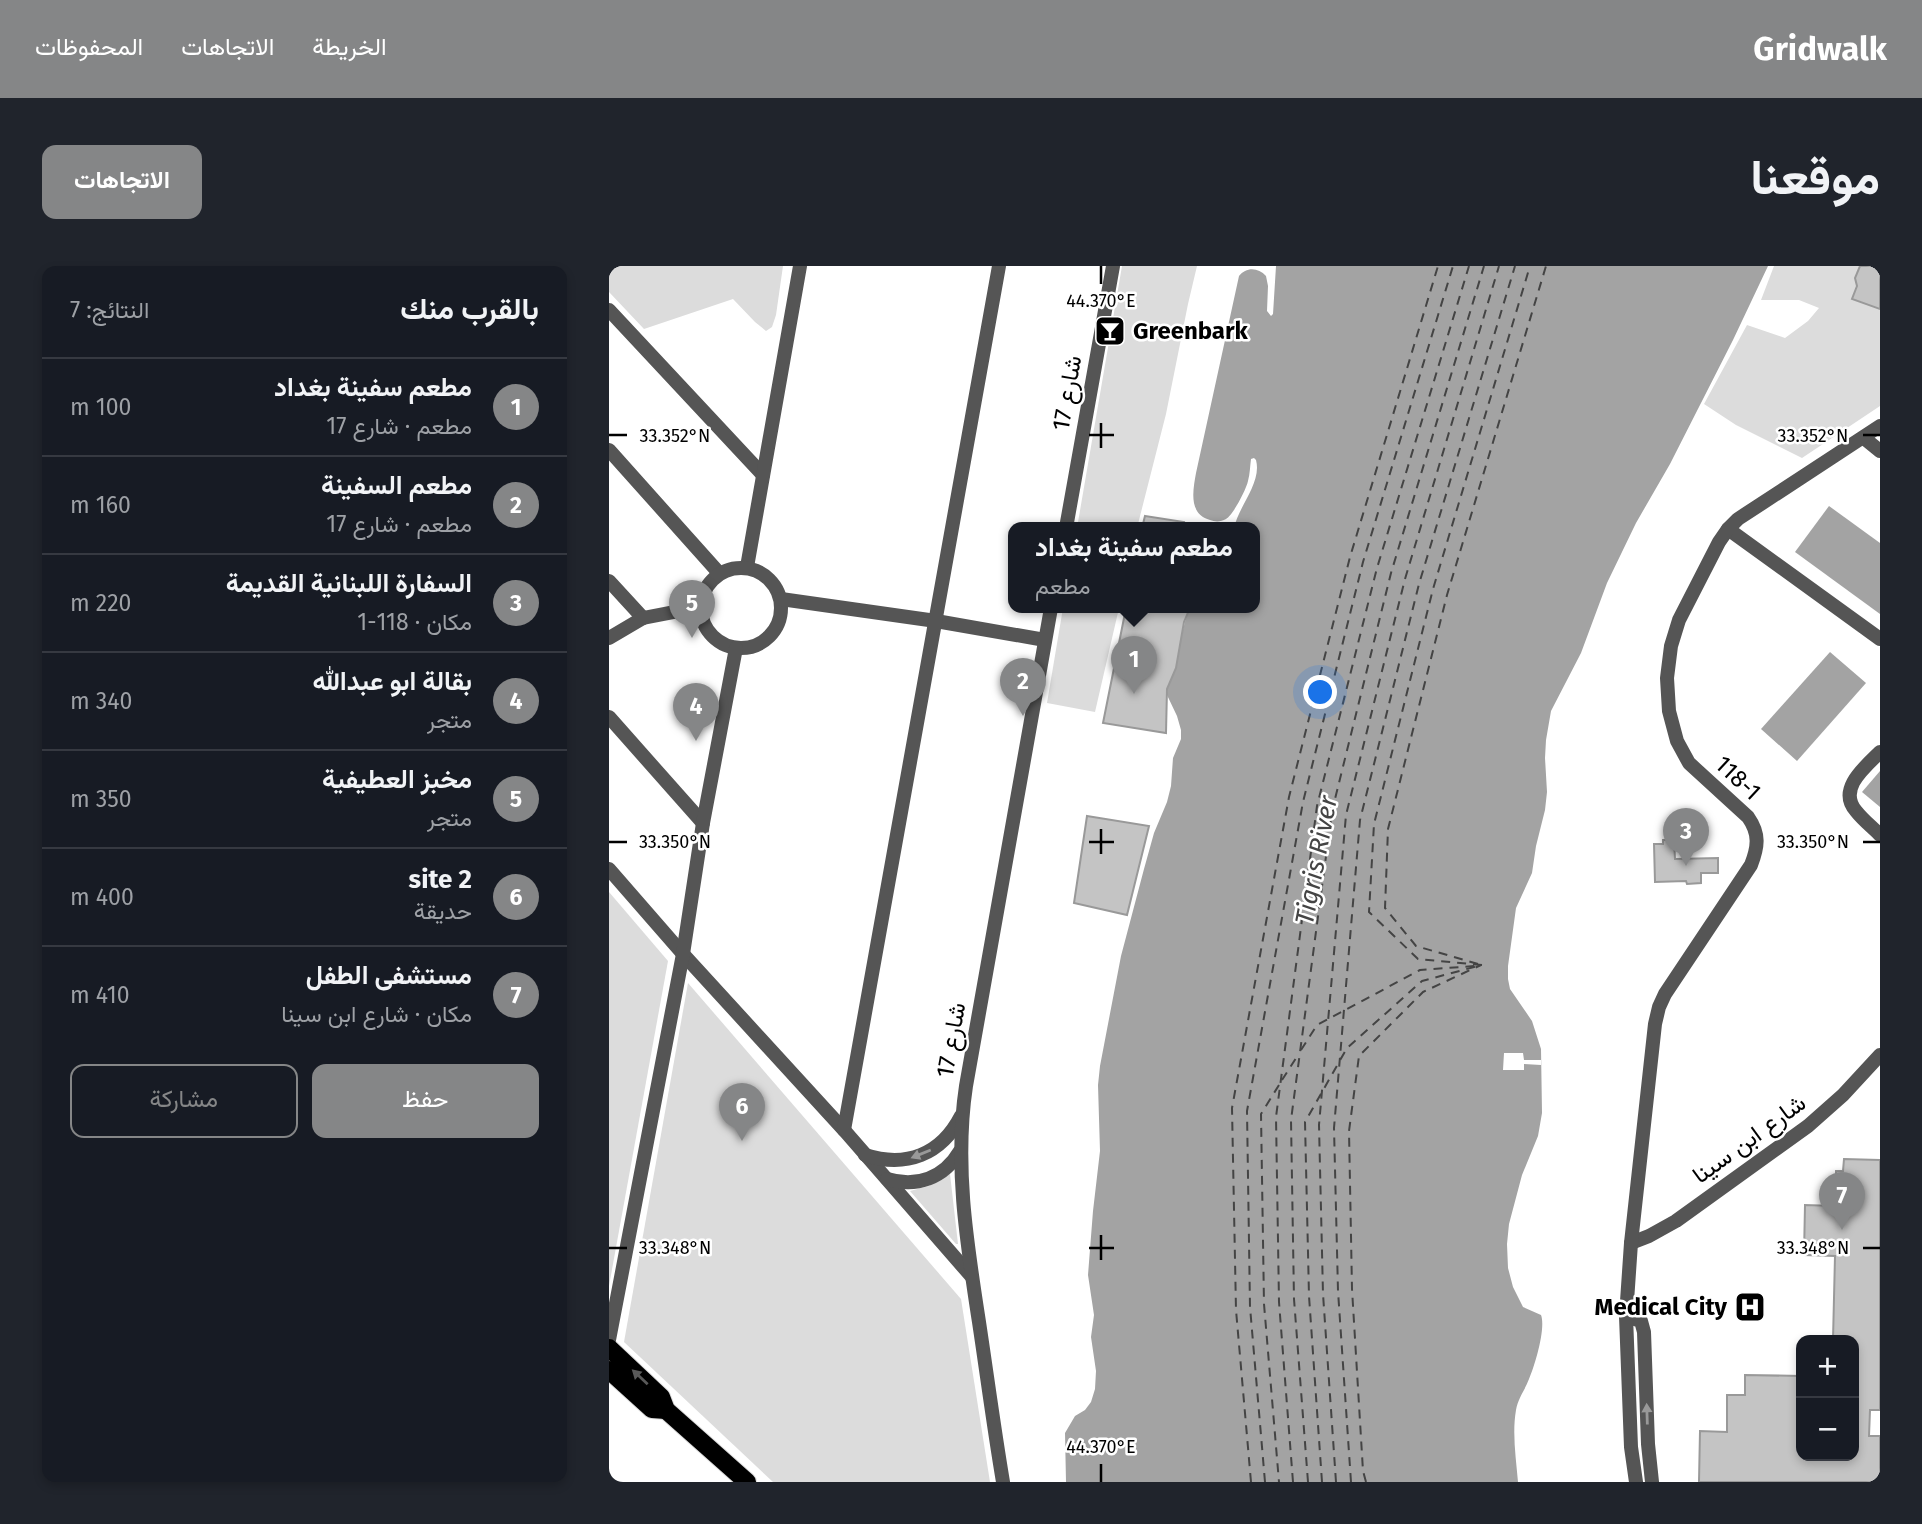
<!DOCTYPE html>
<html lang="ar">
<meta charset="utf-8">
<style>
body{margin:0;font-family:"Fira Sans",Vazirmatn,sans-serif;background:#20242c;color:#f1f3f6;direction:rtl}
.controls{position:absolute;right:21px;bottom:21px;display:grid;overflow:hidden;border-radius:14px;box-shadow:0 4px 10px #0003}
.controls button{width:63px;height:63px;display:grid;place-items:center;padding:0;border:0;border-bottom:2px solid #363941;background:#171b24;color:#f1f3f6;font:35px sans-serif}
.you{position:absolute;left:712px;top:427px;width:24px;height:24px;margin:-18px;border:5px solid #fff;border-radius:50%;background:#1a73e8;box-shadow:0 0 0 10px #1a73e833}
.badge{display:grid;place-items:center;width:46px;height:46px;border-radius:50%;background:#858687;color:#fff;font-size:23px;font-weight:700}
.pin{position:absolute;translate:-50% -58px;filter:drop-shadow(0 2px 4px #0008)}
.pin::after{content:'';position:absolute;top:37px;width:24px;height:21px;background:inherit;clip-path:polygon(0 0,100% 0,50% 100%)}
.popup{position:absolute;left:399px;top:256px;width:252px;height:91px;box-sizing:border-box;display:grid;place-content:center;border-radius:14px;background:#171b24;filter:drop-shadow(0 2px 5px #0005);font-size:23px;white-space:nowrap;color:#9ea1a6}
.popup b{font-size:26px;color:#f1f3f6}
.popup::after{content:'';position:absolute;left:50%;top:100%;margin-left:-14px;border:14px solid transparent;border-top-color:#171b24}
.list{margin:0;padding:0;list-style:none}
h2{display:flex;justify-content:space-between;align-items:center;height:91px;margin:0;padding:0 28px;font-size:30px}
h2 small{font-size:23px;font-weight:400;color:#9ea1a6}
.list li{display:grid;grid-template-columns:46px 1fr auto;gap:21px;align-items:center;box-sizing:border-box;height:98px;padding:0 28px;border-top:2px solid #363941}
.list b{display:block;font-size:26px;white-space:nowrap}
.list p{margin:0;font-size:23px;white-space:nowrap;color:#9ea1a6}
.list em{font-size:23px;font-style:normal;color:#9ea1a6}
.actions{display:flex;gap:14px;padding:21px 28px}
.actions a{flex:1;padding:16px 0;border:2px solid #858687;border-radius:14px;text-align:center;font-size:24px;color:#858687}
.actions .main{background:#858687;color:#fff}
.map{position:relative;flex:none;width:1271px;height:1216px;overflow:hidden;direction:ltr;border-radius:14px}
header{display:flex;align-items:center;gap:42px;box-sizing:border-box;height:98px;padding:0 35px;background:#858687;color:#fff}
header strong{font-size:33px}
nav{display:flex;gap:38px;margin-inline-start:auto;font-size:24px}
.intro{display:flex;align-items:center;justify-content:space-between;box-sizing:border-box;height:168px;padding:0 42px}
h1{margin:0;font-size:49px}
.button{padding:18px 32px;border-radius:14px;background:#858687;color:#fff;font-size:24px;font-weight:700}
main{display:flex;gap:42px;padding:0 42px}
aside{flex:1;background:#171b24;border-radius:14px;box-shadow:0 4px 10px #0003}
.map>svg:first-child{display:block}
.green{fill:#dcdcdc}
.water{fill:#a3a3a3}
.pier{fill:#fff}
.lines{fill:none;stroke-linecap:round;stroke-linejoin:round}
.ferry{stroke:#444;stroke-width:2;stroke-dasharray:9 7;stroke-linecap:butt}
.building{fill:#c4c4c4;stroke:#999;stroke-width:2}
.major-casing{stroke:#dbdbdb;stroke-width:20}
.minor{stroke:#555;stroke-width:14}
.major{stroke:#000;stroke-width:18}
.oneway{fill:#999}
.oneway2{fill:#595959}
.ticks{fill:none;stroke:#000;stroke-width:2.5}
.labels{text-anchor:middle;stroke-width:5;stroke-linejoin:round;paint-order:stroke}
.poi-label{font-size:24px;font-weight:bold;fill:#000;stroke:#fff;text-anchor:start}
.street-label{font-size:24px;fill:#000;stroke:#fff}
.water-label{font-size:26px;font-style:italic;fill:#444;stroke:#fff}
.ticks-label{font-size:18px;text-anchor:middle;fill:#000;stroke:#fff;stroke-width:5;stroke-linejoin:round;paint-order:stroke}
</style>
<header>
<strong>Gridwalk</strong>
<nav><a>الخريطة</a><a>الاتجاهات</a><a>المحفوظات</a></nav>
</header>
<div class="intro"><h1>موقعنا</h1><a class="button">الاتجاهات</a></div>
<main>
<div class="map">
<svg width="1271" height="1216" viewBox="0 0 1271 1216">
<rect width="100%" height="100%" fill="#fff"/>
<g class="green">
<polygon points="0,0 174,0 167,49 163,61 157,65 146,56 124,33 35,63 0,26"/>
<polygon points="513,0 588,0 579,38 557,148 528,262 468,262"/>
<polygon points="1165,0 1271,0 1271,140 1193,192 1127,159 1095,138 1138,59 1176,72 1199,55 1210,42 1190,34 1152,34"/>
<polygon points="454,342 510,342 486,446 438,437"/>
<polygon points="0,626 59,695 0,1020"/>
<polygon points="79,717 352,1033 381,1216 164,1216 15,1076"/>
<polygon points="341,908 349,978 347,978 301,925 320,920"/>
</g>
<g class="water">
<path d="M667 0H1159L1124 74 1061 198 1027 257 998 317 972 387 942 445 937 474 936 492 938 526 936 544 927 580 923 607 907 642 899 700V713L901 723 923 755 932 783 933 847 929 870 913 909 900 958 898 978 899 1002 904 1021 914 1041 932 1049C937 1062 926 1099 920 1113 916 1124 909 1132 907 1144 903 1167 907 1192 909 1216H457L456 1167 466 1150 476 1144 482 1136 486 1123 487 1105 482 1071 485 1049 479 1009 484 945 491 885 489 819 491 800 512 690 535 603 545 567 558 536 562 520 564 492 572 473V464L568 450 558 429C558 418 564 413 566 403 572 382 572 362 581 342H646V262H625C630 239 653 217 647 194L645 192 642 193C641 200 641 208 639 215 637 224 624 249 617 253 612 256 606 256 601 254 579 248 584 224 587 207L630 10C637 1 649 1 657 10L659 20 658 45 662 50 664 48Z"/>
<polygon points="1220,240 1271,277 1271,348 1186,286"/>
<polygon points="1221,386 1257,417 1188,495 1152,463"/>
<polygon points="1271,505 1271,541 1253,526"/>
</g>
<polygon class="pier" points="895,787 914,787 915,794 932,794 932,799 915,798 915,804 894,804"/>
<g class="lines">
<g class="ferry">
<polyline points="869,698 807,680 776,642 779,563 838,329 937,0"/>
<polyline points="873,699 809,693 760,646 765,558 824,323 921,0"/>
<polyline points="692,784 708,759 811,704 865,700"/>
<polyline points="673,814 689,789"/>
<polyline points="670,819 652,848 655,1038 670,1216"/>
<polyline points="642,1216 627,1044 623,842 680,531 741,291 829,0"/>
<polyline points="656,1216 641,1041 638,845 694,536 754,296 844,0"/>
<polyline points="684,1216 670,1036 667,851 708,540 768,302 860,0"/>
<polyline points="699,1216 685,1033 682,854 723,545 782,307 875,0"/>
<polyline points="713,1216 700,1030 696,856 738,782 813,715 869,700"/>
<polyline points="727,1216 714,1028 710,859 737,549 796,313 890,0"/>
<polyline points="742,1216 729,1025 725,862 751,554 810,318 906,0"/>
<polyline points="757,1216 754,1205 743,1023 740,865 750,790 814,726 872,699"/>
</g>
</g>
<g class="building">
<polygon points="1251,0 1271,0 1271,43 1243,33 1248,20 1246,12"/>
<polygon points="536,250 575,256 574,262 533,262"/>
<polygon points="517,342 581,342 575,356 567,402 558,423 557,467 494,457"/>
<polygon points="478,550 540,560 518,649 465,637"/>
<polygon points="1054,574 1065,574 1066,593 1109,592 1109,607 1092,607 1092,617 1078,618 1077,615 1046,616 1045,578 1054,578"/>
<polygon points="1235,893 1271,894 1271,1144 1261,1144 1260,1170 1271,1170 1271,1216 1090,1216 1091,1165 1118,1166 1118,1129 1136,1129 1136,1109 1192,1110 1192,1190 1245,1190 1245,1074 1224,1074 1226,990 1195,989 1196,939 1227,940 1227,905 1234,905"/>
</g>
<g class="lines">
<g class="major-casing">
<g id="major">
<polyline points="0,1082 52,1131 57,1144 138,1216"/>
<polyline points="0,1104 43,1143 57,1144"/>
</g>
</g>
<g class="minor">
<polyline points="0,44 154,209"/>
<polyline points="1255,172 1271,185"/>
<polyline points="0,184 110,307"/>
<polyline points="457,262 504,0"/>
<polyline points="1119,263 1271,373"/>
<polyline points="138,301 191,0"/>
<circle cx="132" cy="342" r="40"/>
<polyline points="0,315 34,352"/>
<polyline points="172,333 327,355 436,374"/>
<polyline points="0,372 34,352 91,341"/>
<polyline points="0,451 94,557"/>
<path d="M1271 486C1256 501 1228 523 1247 545 1254 554 1263 561 1271 569"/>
<polyline points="0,603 74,688 235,864 363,1011"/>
<polyline points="235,864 390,0"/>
<path d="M256 889C297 902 332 889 352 850"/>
<path d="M278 913C308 922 335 912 351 885"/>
<polyline points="1022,977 1040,970 1067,955 1199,860 1234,829 1271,789"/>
<polyline points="1017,1050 1032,1055 1035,1066 1039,1178 1043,1216"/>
<polyline points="0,1074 74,688 94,557 127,382"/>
<path d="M394 1216C385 1163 378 1109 370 1056 358 978 345 899 357 820L442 342"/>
<path d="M1027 1216 1022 1181 1017 1050 1022 977 1046 758 1050 741 1056 728 1142 599C1149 581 1151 568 1139 551L1080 497 1068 475 1060 445 1058 412 1062 380 1070 354 1110 276 1119 263 1129 253 1271 160"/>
</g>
<use href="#major" class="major"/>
</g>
<defs><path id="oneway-solid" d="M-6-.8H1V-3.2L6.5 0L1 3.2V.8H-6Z" transform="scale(1.75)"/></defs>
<g class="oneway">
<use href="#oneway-solid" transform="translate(312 888) rotate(158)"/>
<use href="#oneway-solid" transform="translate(1038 1148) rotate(-92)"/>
</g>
<use class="oneway2" href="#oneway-solid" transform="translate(31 1111) rotate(-137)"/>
<path class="ticks" d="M492 0V18M492 157V182M0 169H18M480 169H505M1254 169H1271M492 563V588M0 576H18M480 576H505M1254 576H1271M492 969V994M0 982H18M480 982H505M1254 982H1271M492 1198V1216"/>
<defs>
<g id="bar-square" transform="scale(1.575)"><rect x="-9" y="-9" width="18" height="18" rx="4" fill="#000" stroke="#fff"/><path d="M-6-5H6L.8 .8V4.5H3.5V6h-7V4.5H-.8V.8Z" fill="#fff"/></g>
<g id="hospital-square" transform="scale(1.575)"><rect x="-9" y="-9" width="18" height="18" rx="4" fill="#000" stroke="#fff"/><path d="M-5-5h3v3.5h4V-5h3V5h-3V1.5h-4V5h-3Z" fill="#fff"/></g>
</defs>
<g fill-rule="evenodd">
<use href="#bar-square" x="501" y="65"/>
<use href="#hospital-square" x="1141" y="1041"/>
</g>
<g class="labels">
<g class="poi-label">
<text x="524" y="73">Greenbark</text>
<text x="1118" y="1049" text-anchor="end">Medical City</text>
</g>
<g class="street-label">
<text transform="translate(458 127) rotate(-80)" y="8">شارع 17</text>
<text transform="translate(1129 512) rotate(43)" y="8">118-1</text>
<text transform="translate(342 774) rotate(-80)" y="8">شارع 17</text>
<text transform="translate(1140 873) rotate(-36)" y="8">شارع ابن سينا</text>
</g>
<g class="water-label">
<text transform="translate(707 594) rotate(-79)" y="9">Tigris River</text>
</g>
</g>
<g class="ticks-label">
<text x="492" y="41">44.370°E</text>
<text x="66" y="176">33.352°N</text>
<text x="1204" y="176">33.352°N</text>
<text x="66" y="582">33.350°N</text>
<text x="1204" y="582">33.350°N</text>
<text x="66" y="988">33.348°N</text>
<text x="1204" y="988">33.348°N</text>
<text x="492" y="1187">44.370°E</text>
</g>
</svg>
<div class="controls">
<button>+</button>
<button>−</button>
</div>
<div class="you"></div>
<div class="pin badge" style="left:525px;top:428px">1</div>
<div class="popup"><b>مطعم سفينة بغداد</b>مطعم</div>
<div class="pin badge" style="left:414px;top:450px">2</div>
<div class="pin badge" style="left:1077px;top:600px">3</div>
<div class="pin badge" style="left:87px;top:475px">4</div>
<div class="pin badge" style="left:83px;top:372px">5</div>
<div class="pin badge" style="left:133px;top:875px">6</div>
<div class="pin badge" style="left:1233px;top:964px">7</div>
</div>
<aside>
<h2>بالقرب منك<small>النتائج: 7</small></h2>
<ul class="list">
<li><span class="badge">1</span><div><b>مطعم سفينة بغداد</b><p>مطعم · شارع 17</p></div><em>100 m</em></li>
<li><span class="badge">2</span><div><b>مطعم السفينة</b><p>مطعم · شارع 17</p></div><em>160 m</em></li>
<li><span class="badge">3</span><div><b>السفارة اللبنانية القديمة</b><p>مكان · 118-1</p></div><em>220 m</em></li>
<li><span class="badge">4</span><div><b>بقالة ابو عبدالله</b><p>متجر</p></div><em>340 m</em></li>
<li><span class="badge">5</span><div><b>مخبز العطيفية</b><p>متجر</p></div><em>350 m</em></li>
<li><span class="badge">6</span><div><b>site 2</b><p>حديقة</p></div><em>400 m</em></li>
<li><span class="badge">7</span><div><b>مستشفى الطفل</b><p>مكان · شارع ابن سينا</p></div><em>410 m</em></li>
</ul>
<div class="actions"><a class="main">حفظ</a><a>مشاركة</a></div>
</aside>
</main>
